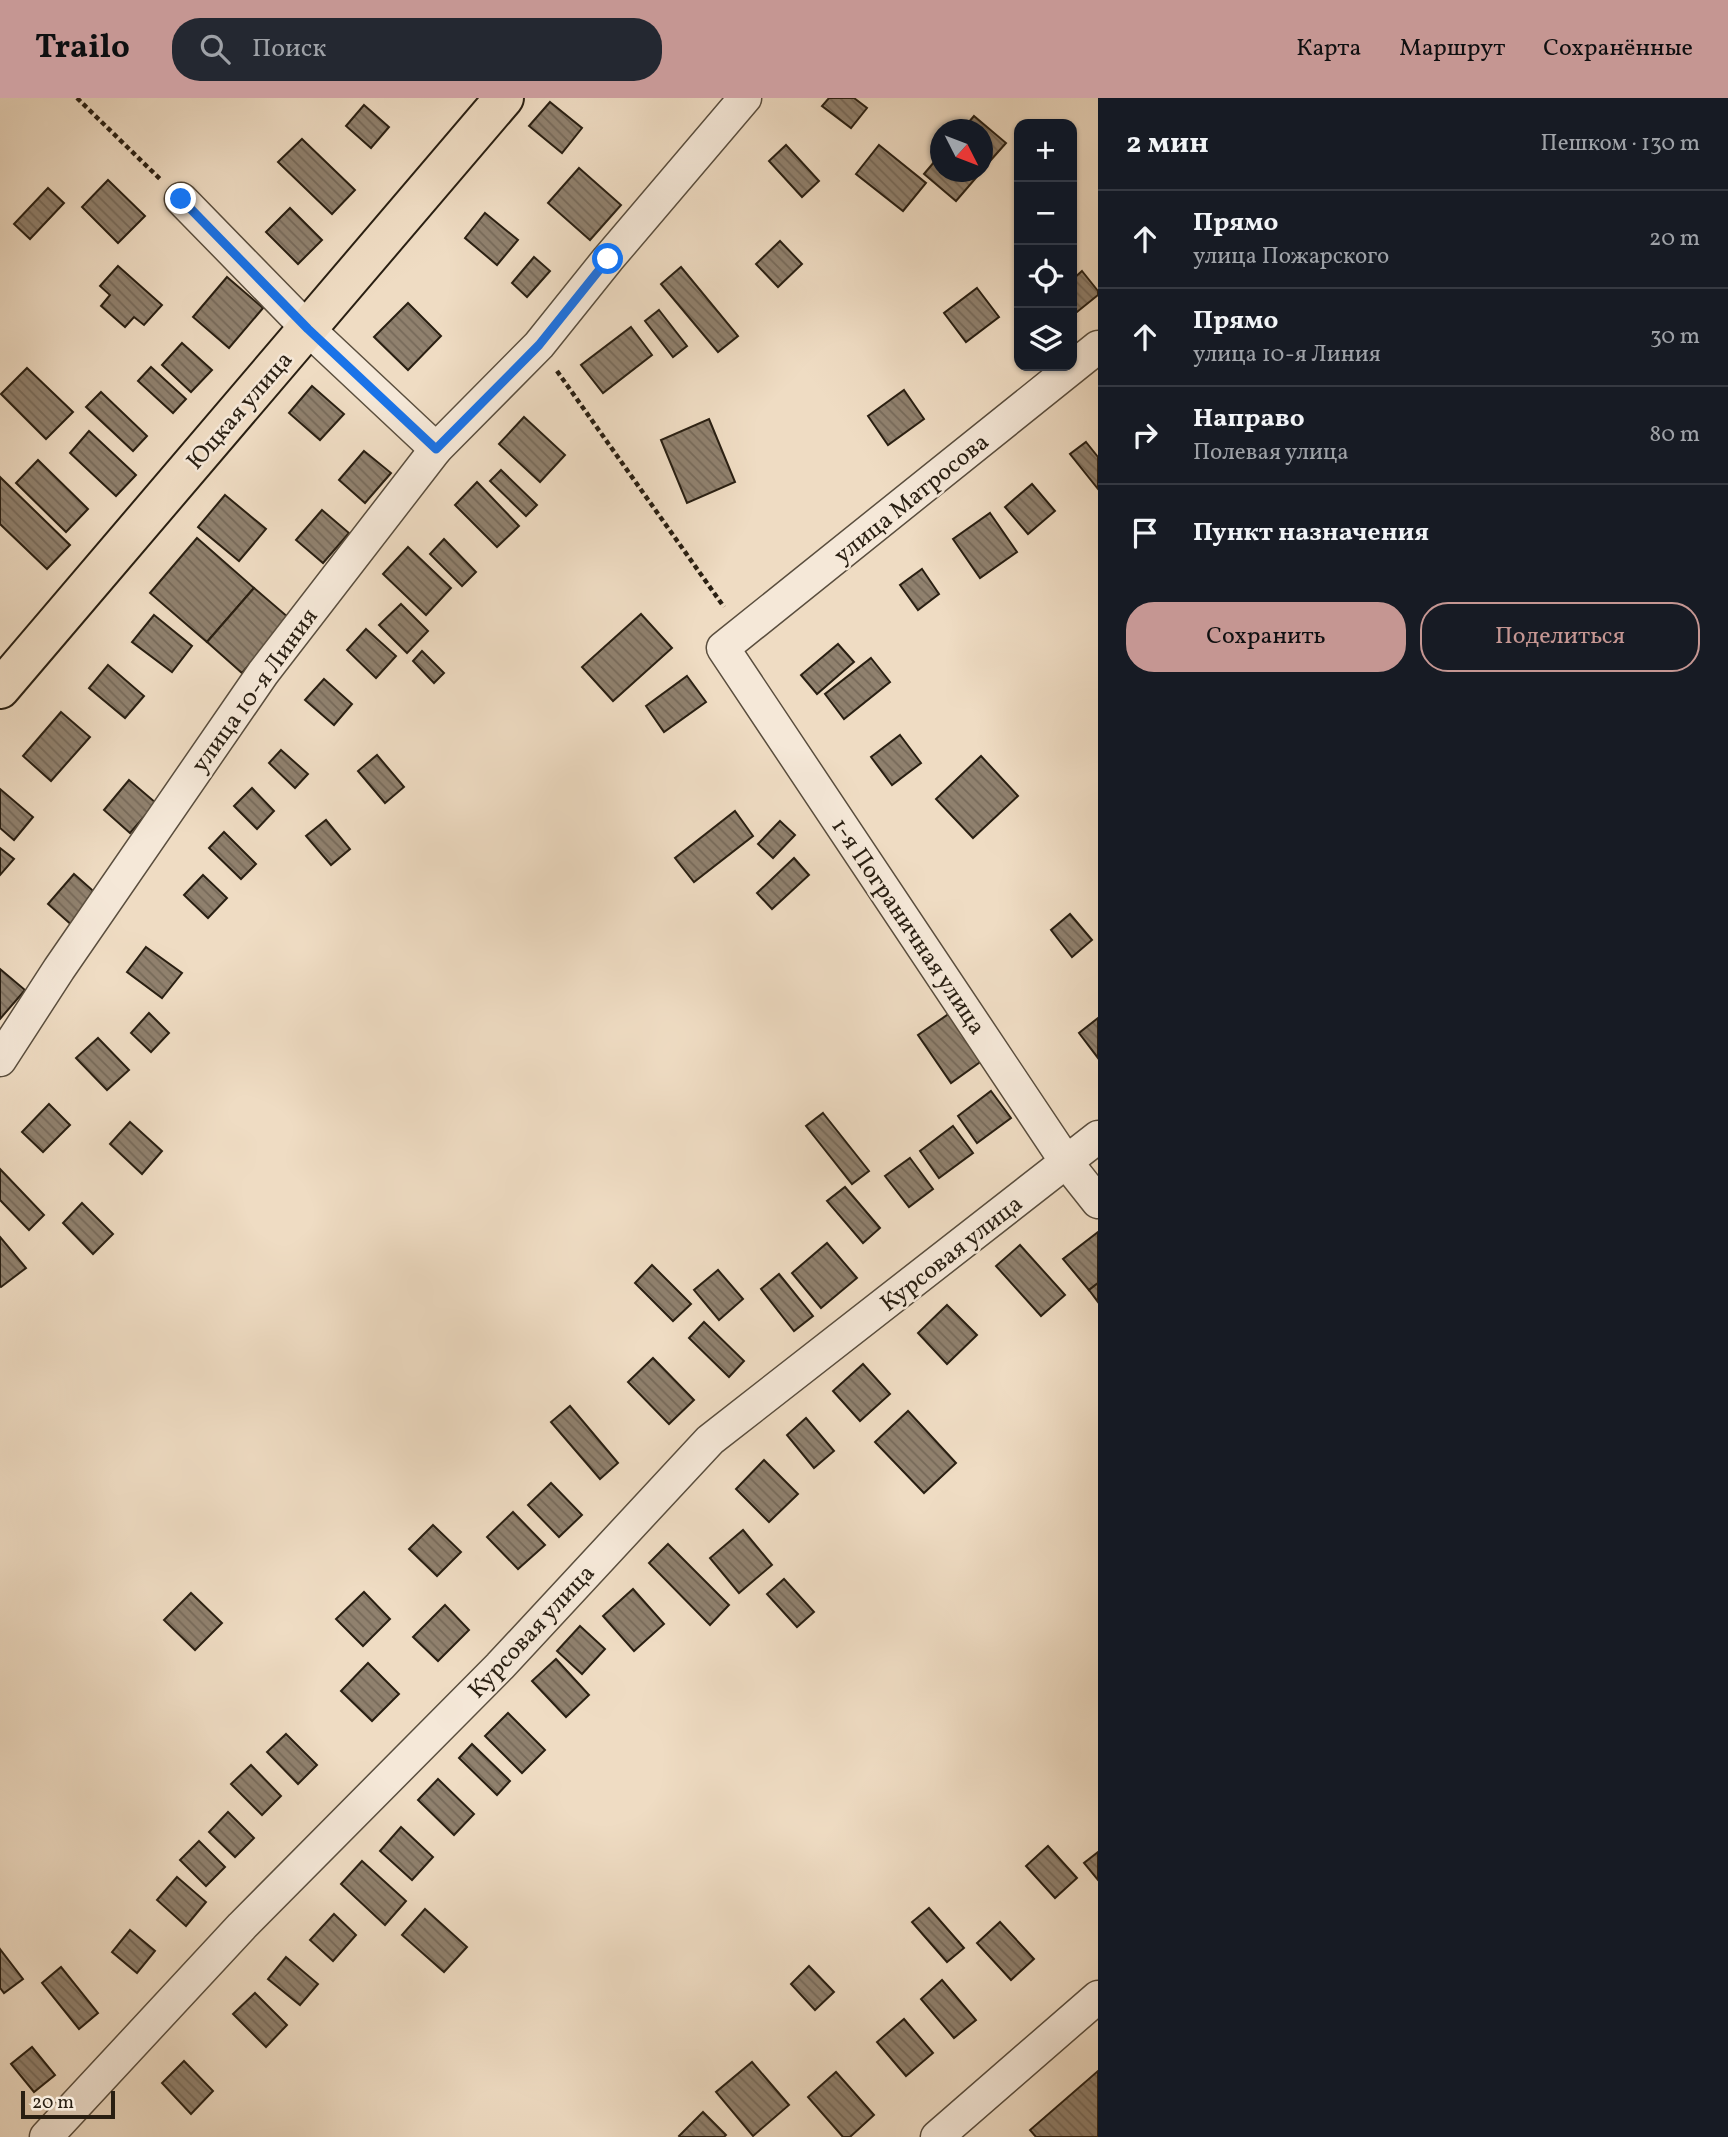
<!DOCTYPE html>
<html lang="ru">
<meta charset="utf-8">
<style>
body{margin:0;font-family:Vollkorn,serif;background:#242831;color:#f1f3f6}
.controls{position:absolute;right:21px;top:21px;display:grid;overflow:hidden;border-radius:14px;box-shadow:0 2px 5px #0004}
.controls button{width:63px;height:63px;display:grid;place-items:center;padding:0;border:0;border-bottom:2px solid #363941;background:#171b24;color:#f1f3f6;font:35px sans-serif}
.compass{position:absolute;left:930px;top:21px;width:63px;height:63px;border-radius:50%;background:#171b24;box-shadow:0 2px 5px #0004;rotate:132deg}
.scale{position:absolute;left:21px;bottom:18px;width:94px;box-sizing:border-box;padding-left:7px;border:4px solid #291f12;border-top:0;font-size:19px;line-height:24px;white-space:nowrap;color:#291f12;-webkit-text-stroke:5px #f5e8d8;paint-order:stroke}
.stop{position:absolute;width:21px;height:21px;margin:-16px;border:5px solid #1a73e8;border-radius:50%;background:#fff}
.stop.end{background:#1a73e8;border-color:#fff;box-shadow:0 2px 7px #0008}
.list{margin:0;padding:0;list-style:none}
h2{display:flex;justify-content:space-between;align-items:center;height:91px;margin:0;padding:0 28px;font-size:30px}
h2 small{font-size:23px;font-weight:400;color:#9ea1a6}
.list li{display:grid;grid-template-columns:46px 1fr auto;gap:21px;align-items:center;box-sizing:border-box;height:98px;padding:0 28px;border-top:2px solid #363941}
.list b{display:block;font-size:26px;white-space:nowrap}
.list p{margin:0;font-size:23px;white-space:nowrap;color:#9ea1a6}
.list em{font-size:23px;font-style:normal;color:#9ea1a6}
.actions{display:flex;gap:14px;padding:21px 28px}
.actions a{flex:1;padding:16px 0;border:2px solid #c59692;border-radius:28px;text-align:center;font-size:24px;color:#c59692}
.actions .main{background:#c59692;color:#111}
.icon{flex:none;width:38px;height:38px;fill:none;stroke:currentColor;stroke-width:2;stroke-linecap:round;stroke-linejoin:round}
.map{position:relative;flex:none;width:1098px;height:2039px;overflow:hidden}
header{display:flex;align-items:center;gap:42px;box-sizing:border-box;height:98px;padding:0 35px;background:#c59692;color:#111}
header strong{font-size:33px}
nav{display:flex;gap:38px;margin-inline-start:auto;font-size:24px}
.search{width:490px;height:63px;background:#242831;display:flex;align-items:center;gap:18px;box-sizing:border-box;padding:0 24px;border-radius:28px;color:#9ea1a6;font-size:26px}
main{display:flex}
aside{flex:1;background:#171b24}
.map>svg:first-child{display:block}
.building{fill:url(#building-back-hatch);stroke:#291f12;stroke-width:2}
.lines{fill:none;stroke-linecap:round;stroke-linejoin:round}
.minor-casing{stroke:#5a4e3e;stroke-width:35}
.major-casing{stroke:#291f12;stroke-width:42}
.path{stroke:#291f12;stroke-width:4.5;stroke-dasharray:5 3.5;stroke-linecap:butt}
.minor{stroke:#f5e8d8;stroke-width:32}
.major{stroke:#efdcc3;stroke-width:38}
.route{stroke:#1a73e8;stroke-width:9}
.labels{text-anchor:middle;stroke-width:5;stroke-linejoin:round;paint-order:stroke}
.street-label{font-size:24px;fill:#291f12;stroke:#f5e8d8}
</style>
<header>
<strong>Trailo</strong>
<div class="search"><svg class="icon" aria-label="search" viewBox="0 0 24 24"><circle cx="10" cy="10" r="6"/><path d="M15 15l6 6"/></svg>Поиск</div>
<nav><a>Карта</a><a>Маршрут</a><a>Сохранённые</a></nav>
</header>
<main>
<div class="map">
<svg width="1098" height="2039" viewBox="0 0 1098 2039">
<defs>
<pattern id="building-back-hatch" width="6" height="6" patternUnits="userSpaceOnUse" patternTransform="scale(1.75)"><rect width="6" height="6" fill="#90816e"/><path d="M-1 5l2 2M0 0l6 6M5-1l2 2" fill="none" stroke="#766959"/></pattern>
</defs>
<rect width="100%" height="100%" fill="#efdcc3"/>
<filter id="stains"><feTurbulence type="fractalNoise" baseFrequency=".00286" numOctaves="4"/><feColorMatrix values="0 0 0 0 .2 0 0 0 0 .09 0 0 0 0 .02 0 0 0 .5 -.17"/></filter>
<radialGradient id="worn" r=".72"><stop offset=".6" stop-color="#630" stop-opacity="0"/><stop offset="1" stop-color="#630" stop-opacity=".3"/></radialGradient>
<g class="building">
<polygon points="829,0 854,0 867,10 851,30 822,8"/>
<polygon points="550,4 582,30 562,55 529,28"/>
<polygon points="364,7 389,29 371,50 346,28"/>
<polygon points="974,18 1006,45 982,72 982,32 962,32"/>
<polygon points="302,41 355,92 332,116 278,64"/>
<polygon points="786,47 819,83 802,99 769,63"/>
<polygon points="879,47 926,85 903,113 856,76"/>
<polygon points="940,57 940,74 981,74 956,103 924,76"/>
<polygon points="579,70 621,107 590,142 548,105"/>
<polygon points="108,82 145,118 118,145 82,109"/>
<polygon points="48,90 64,105 30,141 14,126"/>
<polygon points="290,110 322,142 298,166 266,134"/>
<polygon points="485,115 518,142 497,167 465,140"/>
<polygon points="780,143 802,166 778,189 756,166"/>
<polygon points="534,159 550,173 527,199 512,185"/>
<polygon points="118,168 162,207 144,227 134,219 125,229 101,208 110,197 100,188"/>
<polygon points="681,169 738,238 718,254 661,186"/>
<polygon points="1082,173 1098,193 1098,197 1072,218 1072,182"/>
<polygon points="227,179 263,210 229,250 193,219"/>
<polygon points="977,190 999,219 966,244 944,215"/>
<polygon points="408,205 441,238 408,272 374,239"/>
<polygon points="659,212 687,248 673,259 645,223"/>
<polygon points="631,229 652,257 603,295 581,267"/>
<polygon points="182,245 212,272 191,294 162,267"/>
<polygon points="151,269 186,301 173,315 138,283"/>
<polygon points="27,270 73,314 46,341 1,296"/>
<polygon points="312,288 344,316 320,342 289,315"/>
<polygon points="904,292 924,321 888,347 868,318"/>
<polygon points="101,294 147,338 133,353 86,309"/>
<polygon points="524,319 565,357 540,384 499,346"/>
<polygon points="709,321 735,384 687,405 661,342"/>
<polygon points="89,333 136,377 116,398 70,355"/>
<polygon points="1086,344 1098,359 1098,391 1070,356"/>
<polygon points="364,353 391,375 365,405 339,382"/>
<polygon points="38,362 88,411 66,434 16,385"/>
<polygon points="501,372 537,407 526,418 490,383"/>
<polygon points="0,379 70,447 47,471 0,426"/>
<polygon points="477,384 519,428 497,449 455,407"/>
<polygon points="1032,386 1055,413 1028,436 1005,409"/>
<polygon points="225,397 266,431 239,463 198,429"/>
<polygon points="322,412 349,435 323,465 296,442"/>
<polygon points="990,415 1017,454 980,480 953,441"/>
<polygon points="197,440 254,490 207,544 150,495"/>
<polygon points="444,441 476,474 462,488 430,456"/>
<polygon points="408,449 451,490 426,517 383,476"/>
<polygon points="922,471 939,496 918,512 900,487"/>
<polygon points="254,490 289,520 242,575 207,544"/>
<polygon points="401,506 428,533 407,555 379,527"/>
<polygon points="641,516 672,550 613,603 582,569"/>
<polygon points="154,517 192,548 172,574 132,544"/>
<polygon points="366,531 396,558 376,580 347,552"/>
<polygon points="838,546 854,564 817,596 801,577"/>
<polygon points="422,553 444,575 434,585 413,563"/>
<polygon points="871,560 890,584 844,621 825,596"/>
<polygon points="108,567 144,598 125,620 89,590"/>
<polygon points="687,578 706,604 664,634 646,608"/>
<polygon points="324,581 352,606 334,627 305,602"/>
<polygon points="61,614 90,639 51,683 23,658"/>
<polygon points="900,637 921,665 892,687 871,659"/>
<polygon points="281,652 308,676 295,690 269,665"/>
<polygon points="377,657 404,689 385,705 358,673"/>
<polygon points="981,658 1018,698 973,740 936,701"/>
<polygon points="129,682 156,705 130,735 104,712"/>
<polygon points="252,690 274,713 257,731 234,708"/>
<polygon points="0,691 33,719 14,742 0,730"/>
<polygon points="735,713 753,738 694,784 675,760"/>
<polygon points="326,722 350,751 331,767 306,738"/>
<polygon points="780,723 795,737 773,760 758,746"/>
<polygon points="224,734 256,766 241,781 209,750"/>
<polygon points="0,750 14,761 0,777"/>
<polygon points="794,760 809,777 772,811 757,795"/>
<polygon points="74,776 100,799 74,829 48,806"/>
<polygon points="203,777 227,800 208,820 184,797"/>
<polygon points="1070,816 1092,842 1072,859 1051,832"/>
<polygon points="146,849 182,875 162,900 127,874"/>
<polygon points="0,871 25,892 0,921"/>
<polygon points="149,915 169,935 151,954 131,935"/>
<polygon points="950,915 983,962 951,985 918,937"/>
<polygon points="1098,920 1098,960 1079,935"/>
<polygon points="98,940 129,972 107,992 76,960"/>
<polygon points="991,993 1011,1020 977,1045 958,1018"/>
<polygon points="49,1006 70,1027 43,1054 22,1034"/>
<polygon points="823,1015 869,1073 852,1086 806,1028"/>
<polygon points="130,1024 162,1053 142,1076 110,1046"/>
<polygon points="953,1028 973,1055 939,1080 920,1053"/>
<polygon points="910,1060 933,1091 909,1109 885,1078"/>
<polygon points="0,1071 44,1117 29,1132 0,1102"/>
<polygon points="845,1089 880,1130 863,1145 827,1103"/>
<polygon points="82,1105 113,1136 93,1156 63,1125"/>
<polygon points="1098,1134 1098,1185 1089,1192 1063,1161"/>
<polygon points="0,1139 26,1170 1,1189 0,1188"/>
<polygon points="827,1145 857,1180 821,1210 792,1175"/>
<polygon points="1020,1147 1065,1197 1041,1218 996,1168"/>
<polygon points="652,1167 691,1206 673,1223 635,1185"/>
<polygon points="718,1172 743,1201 719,1222 694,1192"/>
<polygon points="779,1176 813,1218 794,1233 761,1191"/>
<polygon points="1098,1185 1098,1204 1089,1192"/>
<polygon points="947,1207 977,1237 947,1266 918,1235"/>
<polygon points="704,1224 744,1263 729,1279 689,1240"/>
<polygon points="653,1260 694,1302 669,1326 628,1284"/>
<polygon points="863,1266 890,1296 860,1323 833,1293"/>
<polygon points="570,1308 618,1365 600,1381 551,1324"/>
<polygon points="908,1313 956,1365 924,1395 875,1344"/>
<polygon points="806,1320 834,1353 814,1370 787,1337"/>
<polygon points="764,1362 798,1396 769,1424 736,1391"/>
<polygon points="551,1385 582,1417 559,1439 528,1407"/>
<polygon points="513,1414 545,1447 518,1471 487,1439"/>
<polygon points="433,1427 461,1454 437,1478 409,1451"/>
<polygon points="743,1432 772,1467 739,1495 710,1460"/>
<polygon points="668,1446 729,1507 710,1527 649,1465"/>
<polygon points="784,1481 814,1514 797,1529 767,1496"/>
<polygon points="633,1491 664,1526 634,1553 603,1518"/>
<polygon points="364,1494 390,1521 363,1548 336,1521"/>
<polygon points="191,1495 222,1525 195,1552 164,1522"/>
<polygon points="445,1507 469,1532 438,1563 413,1539"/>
<polygon points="580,1528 605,1551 582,1576 557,1553"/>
<polygon points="556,1561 589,1597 566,1619 532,1583"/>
<polygon points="368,1565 399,1596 372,1623 341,1593"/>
<polygon points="508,1615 545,1652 522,1675 485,1638"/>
<polygon points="286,1636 317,1667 298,1686 267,1654"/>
<polygon points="472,1646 510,1683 497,1697 459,1660"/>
<polygon points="251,1667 281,1698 262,1717 231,1686"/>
<polygon points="438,1681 474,1716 454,1737 418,1702"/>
<polygon points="228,1714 254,1740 235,1759 209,1734"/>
<polygon points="401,1729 433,1759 412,1782 380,1753"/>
<polygon points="199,1743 225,1769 206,1788 180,1762"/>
<polygon points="1048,1748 1077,1780 1055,1800 1026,1768"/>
<polygon points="1098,1754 1098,1782 1084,1765"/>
<polygon points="362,1763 406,1803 385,1827 341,1786"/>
<polygon points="177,1779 206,1804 186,1828 157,1802"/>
<polygon points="929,1810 964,1850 947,1864 912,1824"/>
<polygon points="425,1811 467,1849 444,1874 402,1837"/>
<polygon points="334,1816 356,1837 333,1863 310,1842"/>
<polygon points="1000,1824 1034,1861 1011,1882 977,1845"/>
<polygon points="130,1832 155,1853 137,1875 112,1854"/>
<polygon points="0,1851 23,1881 4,1895 0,1890"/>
<polygon points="286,1859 318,1886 300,1907 268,1881"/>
<polygon points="809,1868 834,1894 815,1912 791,1886"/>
<polygon points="61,1869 98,1915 79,1931 42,1885"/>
<polygon points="942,1882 976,1922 954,1940 921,1901"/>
<polygon points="255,1895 287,1927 266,1949 233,1916"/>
<polygon points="904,1921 933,1955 906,1978 877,1944"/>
<polygon points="32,1949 55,1977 34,1994 11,1966"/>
<polygon points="184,1963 213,1993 191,2016 162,1985"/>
<polygon points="752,1964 789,2007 753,2038 716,1994"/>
<polygon points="1098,1973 1098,2039 1036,2039 1030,2032"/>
<polygon points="836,1974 874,2017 850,2039 843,2039 808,1999"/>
<polygon points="703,2014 726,2037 724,2039 680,2039 679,2038"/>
</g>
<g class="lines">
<g class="minor-casing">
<g id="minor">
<polyline points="181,101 308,231 436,351"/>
<polyline points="1098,249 723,550 1067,1065 1098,1104"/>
<polyline points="0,962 59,871 263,575 436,351 539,247 608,161 745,0"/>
<polyline points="46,2039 242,1828 500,1568 710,1342 1098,1039"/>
<polyline points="937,2039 1098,1899"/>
</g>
</g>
<g class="major-casing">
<polyline id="major" points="0,591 504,0"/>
</g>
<g class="path">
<polyline points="77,0 160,81"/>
<polyline points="557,273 724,509"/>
</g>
<use href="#minor" class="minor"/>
<use href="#major" class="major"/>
</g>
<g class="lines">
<polyline class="route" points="181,101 308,231 436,351 539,247 608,161"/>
</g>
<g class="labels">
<g class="street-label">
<text transform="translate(239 312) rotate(-49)" y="8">Юцкая улица</text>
<text transform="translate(911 400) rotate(-39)" y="8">улица Матросова</text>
<text transform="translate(254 592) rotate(-54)" y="8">улица 10-я Линия</text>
<text transform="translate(909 828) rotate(56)" y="8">1-я Пограничная улица</text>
<text transform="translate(951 1155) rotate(-38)" y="8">Курсовая улица</text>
<text transform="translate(531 1533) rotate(-47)" y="8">Курсовая улица</text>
</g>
</g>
<rect width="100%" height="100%" filter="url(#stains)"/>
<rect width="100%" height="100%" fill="url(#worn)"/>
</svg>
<div class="controls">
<button>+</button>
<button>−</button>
<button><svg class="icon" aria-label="locate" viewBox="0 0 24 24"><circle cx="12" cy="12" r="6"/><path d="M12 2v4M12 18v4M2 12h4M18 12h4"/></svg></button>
<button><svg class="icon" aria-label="layers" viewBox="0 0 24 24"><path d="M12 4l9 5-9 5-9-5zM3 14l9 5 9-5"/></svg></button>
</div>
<svg class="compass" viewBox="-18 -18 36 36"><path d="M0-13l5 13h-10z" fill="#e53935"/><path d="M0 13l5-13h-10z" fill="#9ea1a6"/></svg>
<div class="scale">20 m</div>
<div class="stop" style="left:608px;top:161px"></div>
<div class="stop end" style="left:181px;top:101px"></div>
</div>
<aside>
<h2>2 мин<small>Пешком · 130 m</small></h2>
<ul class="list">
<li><svg class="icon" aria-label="ahead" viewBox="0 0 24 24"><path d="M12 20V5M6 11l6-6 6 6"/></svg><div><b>Прямо</b><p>улица Пожарского</p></div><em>20 m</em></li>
<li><svg class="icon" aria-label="ahead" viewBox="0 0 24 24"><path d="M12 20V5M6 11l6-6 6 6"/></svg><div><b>Прямо</b><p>улица 10-я Линия</p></div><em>30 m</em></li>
<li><svg class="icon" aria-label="right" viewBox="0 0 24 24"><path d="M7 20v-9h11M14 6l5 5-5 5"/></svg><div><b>Направо</b><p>Полевая улица</p></div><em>80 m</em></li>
<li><svg class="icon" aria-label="arrive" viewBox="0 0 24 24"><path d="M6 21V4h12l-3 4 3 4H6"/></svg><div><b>Пункт назначения</b></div></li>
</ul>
<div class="actions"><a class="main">Сохранить</a><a>Поделиться</a></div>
</aside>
</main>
